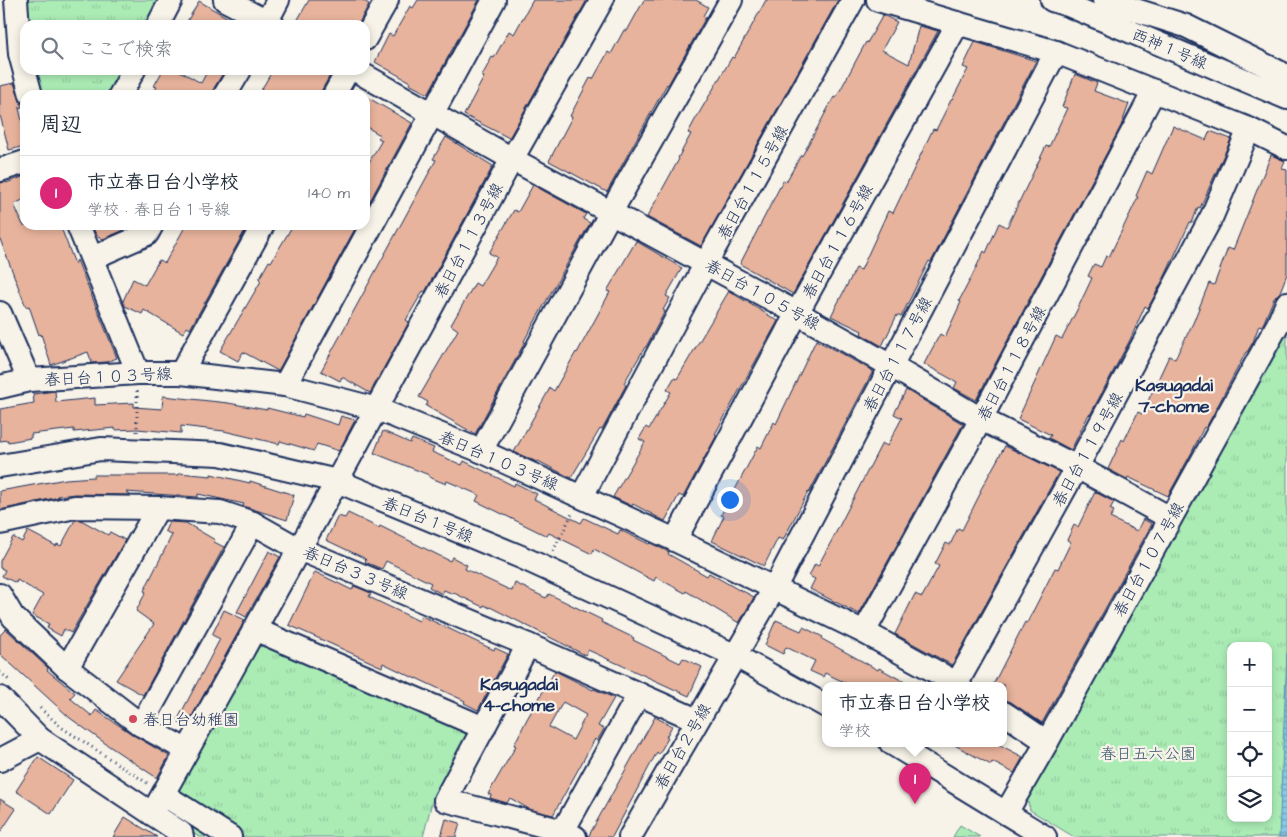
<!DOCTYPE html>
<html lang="ja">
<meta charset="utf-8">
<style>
body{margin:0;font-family:"Architects Daughter","Klee One",sans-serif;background:#f2f2f3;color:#1f2937}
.controls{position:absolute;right:15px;bottom:15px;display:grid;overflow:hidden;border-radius:10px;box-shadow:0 2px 8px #0003}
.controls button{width:45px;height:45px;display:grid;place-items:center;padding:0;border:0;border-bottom:1px solid #e0e1e3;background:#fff;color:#1f2937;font:25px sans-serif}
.you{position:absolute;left:729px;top:499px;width:18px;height:18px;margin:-12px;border:4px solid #fff;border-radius:50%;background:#1a73e8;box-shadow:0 0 0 8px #1a73e833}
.badge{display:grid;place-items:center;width:32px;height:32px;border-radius:50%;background:#db2777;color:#fff;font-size:16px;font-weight:700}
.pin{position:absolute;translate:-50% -41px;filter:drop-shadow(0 1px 2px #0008)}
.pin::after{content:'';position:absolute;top:26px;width:18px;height:15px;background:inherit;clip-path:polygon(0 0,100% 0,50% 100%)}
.popup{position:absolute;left:822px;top:682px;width:185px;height:65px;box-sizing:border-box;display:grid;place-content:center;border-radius:10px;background:#fff;filter:drop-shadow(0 1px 4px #0005);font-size:16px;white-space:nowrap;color:#747a83}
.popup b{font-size:19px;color:#1f2937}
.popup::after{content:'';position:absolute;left:50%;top:100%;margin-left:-10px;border:10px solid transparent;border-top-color:#fff}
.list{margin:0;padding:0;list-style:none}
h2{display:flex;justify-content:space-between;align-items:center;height:65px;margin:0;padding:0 20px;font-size:21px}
h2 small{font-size:16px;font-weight:400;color:#747a83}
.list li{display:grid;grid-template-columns:32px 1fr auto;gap:15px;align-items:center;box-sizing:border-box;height:75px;padding:0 20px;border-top:1px solid #e0e1e3}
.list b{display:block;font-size:19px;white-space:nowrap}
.list p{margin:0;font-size:16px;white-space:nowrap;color:#747a83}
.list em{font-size:16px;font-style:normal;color:#747a83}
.icon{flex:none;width:28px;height:28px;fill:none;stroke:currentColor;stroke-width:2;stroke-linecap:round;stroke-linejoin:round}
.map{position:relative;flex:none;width:1287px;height:837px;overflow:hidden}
.search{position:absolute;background:#fff;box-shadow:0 2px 8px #0003;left:20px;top:20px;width:350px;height:55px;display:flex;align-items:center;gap:12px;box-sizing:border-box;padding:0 18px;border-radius:15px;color:#747a83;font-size:19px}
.panel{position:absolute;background:#fff;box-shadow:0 2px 8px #0003;left:20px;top:90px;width:350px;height:140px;border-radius:15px}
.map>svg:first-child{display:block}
.grass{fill:url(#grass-tufts);stroke:#638e8a;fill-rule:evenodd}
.pitch{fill:#abecb5;stroke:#638e8a}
.water{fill:url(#water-rules);stroke:#5b8cb0}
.building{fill:#e8b39c;stroke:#1b2f5e;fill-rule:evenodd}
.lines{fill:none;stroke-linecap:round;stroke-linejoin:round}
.minor-casing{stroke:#1b2f5e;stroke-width:26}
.path{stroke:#1b2f5e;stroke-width:3;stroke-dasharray:1 4;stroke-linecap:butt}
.minor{stroke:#f7f3e8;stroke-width:22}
.poi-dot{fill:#d1495b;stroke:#f7f3e8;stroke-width:2}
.labels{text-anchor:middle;stroke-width:4.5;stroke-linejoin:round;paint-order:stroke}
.street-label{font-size:16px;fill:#1b2f5e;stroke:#f7f3e8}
.poi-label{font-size:16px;fill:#1b2f5e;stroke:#f7f3e8;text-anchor:start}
.park-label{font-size:16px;fill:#38556f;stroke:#f7f3e8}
.neighbourhood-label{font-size:18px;font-weight:bold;fill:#1b2f5e;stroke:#f7f3e8}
</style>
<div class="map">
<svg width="1287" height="837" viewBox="0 0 1287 837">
<defs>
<pattern id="grass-tufts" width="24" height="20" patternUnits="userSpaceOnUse" patternTransform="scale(1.25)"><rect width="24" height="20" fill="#abecb5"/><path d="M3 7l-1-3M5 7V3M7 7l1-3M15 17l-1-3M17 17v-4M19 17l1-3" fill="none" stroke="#93cb9e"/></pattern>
<pattern id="water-rules" width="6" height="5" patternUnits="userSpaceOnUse" patternTransform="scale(1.25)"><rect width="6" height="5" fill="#85cae6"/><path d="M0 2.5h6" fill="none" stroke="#6ca4be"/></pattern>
</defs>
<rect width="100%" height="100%" fill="#f7f3e8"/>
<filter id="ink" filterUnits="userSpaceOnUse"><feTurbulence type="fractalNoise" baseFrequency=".02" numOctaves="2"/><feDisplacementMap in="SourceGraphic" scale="10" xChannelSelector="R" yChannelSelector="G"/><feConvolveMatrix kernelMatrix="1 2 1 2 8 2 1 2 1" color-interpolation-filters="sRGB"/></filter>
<g filter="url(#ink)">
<g class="grass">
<polygon points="24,0 161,0 148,25 26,25"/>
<polygon points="34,70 124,70 111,95 41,95"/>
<path d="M1287 323V837H1074L1030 810 1027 798ZM1231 646H1268V818H1231Z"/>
<polygon points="271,641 463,727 466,736 432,802 423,837 199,837 172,818 169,807 254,650"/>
</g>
<polygon class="pitch" points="960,825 980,837 953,837"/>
<polygon class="water" points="1287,653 1287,837 1279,837"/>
<g class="building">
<polygon points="309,0 362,0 369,4 358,25 304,25 297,21"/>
<polygon points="418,0 479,0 428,94 409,84 410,82 375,62 389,34 393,36 410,6 413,8"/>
<polygon points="533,0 587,0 509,138 464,115 484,77 482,76 492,57 494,58 509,31 514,34"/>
<polygon points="644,0 696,0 708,7 703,16 706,17 668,85 667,84 607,192 549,161 572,117 570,116 590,78 593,79 608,52 611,54 624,30 627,31"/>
<polygon points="766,0 838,0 701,246 647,217 679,159 678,158 691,134 688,133 695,120 732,57 734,58"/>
<polygon points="199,1 240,25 185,25"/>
<polygon points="883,15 897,22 882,50 909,64 919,26 938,31 793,294 740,264 783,181 786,182 801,155 802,156 834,97 836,98 866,42 867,43"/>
<polygon points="975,42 1036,61 931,262 929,261 901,317 897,315 882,346 861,334 862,331 831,316 856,268 861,270 888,211 893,213 933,129 936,130 951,100 952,100 968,69 963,67"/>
<polygon points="163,70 178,70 201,83 208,70 225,70 214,88 212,95 152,95 157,87 154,86"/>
<polygon points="273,70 333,70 319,95 258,95"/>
<polygon points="1075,74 1097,83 1094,91 1129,104 1121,126 976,400 954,388 957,382 924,364 940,334 945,337 961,302 959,301 971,278 984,251 986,253 999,223 1007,227 1046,146 1049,147 1067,108 1062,107"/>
<polygon points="14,83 22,107 19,108 25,134 25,146 9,150 0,115 0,86"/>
<polygon points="365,96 412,123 365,210 365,169 382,140 378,138 380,135 365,126"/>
<polygon points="1173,126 1206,140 1210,131 1231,139 1200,208 1198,207 1192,223 1190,222 1165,276 1148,308 1145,306 1130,340 1090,415 1089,414 1071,450 1049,438 1051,435 1018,419 1056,336 1062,339 1077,310 1092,278 1088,276 1094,264 1101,267 1106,256 1109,257 1138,197 1136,196 1147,171 1152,174"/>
<polygon points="446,137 493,166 425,292 423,291 406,320 409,322 370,393 342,377 340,381 321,371 436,160 433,159"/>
<polygon points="1271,155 1285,161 1282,169 1287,170 1287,274 1280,292 1274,298 1264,322 1262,326 1259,325 1253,342 1247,352 1246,352 1206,428 1204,427 1192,452 1168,496 1128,477 1127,479 1125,478 1108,469 1122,439 1124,441 1138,412 1142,414 1169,356 1175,359 1193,323 1209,283 1214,285 1228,248 1233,250"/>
<polygon points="25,176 25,199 14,204 23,225 60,225 75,264 77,260 117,358 106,362 92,363 88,352 51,365 41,334 39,335 29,306 26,307 0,239 0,183 6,182 6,183"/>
<polygon points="533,185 586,214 583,219 590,223 524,341 525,342 475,434 426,406 428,402 419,397 458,330 451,325 475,283 480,286 497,257 489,253 514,210 518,212"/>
<polygon points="92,225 125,225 122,231 103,239 96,235"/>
<polygon points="186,225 248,225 190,329 187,327 183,333 144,310 142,314 125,306 123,301 133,279 145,285 159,260 165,263"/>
<polygon points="293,225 357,225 278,371 243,352 238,361 220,351 261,281 259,279 269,261 271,262"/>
<polygon points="636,241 682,268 666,296 670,298 663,310 665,311 646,347 645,347 624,383 626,385 608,419 602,430 600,429 571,478 538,461 537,462 514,452 550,388 554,391 576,352 577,353 610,292 607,291"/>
<polygon points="729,291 778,321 715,434 717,435 683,497 679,495 665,521 633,504 632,506 613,497 645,442 639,439 646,427 649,429 671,392 667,390 674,378 677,379"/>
<polygon points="816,340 873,371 809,493 808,492 783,540 778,538 764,566 712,541 724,516 721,515 727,503 728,503 758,446 761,448 774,422 776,424"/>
<polygon points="906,390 963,424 859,614 810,589 815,579 809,576 815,564 818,566 832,540 882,443 887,446 902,418 894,414"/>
<polygon points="55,391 56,402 95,398 95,405 134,403 134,407 162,409 163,396 228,403 267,410 267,408 303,417 304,414 338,425 341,416 355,420 339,451 317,444 314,451 280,441 279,444 224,431 181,426 181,433 137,429 115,430 115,428 74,432 74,429 31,434 31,438 8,442 8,440 0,441 0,409 34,403 33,394"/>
<polygon points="383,431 410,443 412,439 434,448 432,452 462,465 464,461 514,486 515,483 537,494 534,499 581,523 584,518 618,534 620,530 649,544 650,543 669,552 668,554 707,576 709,573 739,590 739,589 754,597 739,623 686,591 685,593 656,577 654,581 594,549 592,554 549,533 547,536 476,501 479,495 447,481 446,484 429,477 429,475 374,453"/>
<polygon points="1005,446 1059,472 952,665 895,634 915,594 922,597 939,566 935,564 946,543 950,545 958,528 962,530 981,492 980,491"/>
<polygon points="179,473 211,476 211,474 250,483 250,481 294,495 287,520 243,506 244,504 198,494 198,497 126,492 130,495 75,494 57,496 59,497 0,510 0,491 66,479 94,477 94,475 179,475"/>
<polygon points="1095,492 1114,502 1110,509 1114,511 1110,518 1137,531 1143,519 1152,524 1042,723 1011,702 1004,700 1004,685 993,685 1025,622 1027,623 1055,568 1058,569 1071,542 1067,540 1074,525 1078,527"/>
<polygon points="348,513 379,528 380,526 450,561 452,557 467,565 465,569 512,591 515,583 546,598 549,594 602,620 601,622 634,638 633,640 680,663 683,658 702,667 689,696 588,650 585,655 490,607 490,608 484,605 483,607 454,593 453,594 444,590 442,594 429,587 431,583 386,561 382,569 365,562 366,560 364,558 326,540 338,516 345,518"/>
<polygon points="75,520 81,520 108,535 110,532 125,540 71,633 64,629 61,636 47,628 49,624 32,615 43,595 17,580 16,583 2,576 5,570 0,568 0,561 13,537 22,542 28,531 56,546 57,544 61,546"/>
<polygon points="169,522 186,523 215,540 214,542 224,547 143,695 116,680 154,624 136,611 146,592 144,591 172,535 165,531"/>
<polygon points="269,551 280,557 246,617 237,612"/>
<polygon points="315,572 352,590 354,586 371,593 369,597 419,621 422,616 494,650 495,648 508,654 478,710 464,703 465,701 416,678 416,679 383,663 382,667 289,625"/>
<polygon points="224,610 245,620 186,727 179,723 180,721 178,719 220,639 212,635"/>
<polygon points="776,620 801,631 803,627 823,637 822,639 878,670 879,668 910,685 850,685 825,673 823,677 810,671 815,661 786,647 783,654 765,645"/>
<polygon points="6,629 48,668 47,670 75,693 70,698 92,716 96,710 135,736 169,756 157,778 109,746 70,718 0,654 0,635"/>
<path d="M555 671 593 690 594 689 614 698 598 726 604 729 597 741 595 739 553 815 529 809 510 798 507 803 490 798 491 795 488 794 516 746 514 745 527 719ZM563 702 586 715 573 740 549 727Z"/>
<polygon points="655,717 672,726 666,737 668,738 659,754 657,752 612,837 588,837"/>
<polygon points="951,743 996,743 1023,757 1014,773 992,762 991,765"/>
<polygon points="38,757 73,780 51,814 16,791"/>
<polygon points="0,799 16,809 0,833"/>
<polygon points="125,817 157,837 113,837"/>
<polygon points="446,819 460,823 456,837 441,837"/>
</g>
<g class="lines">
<g class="minor-casing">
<g id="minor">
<polyline points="16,0 20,54 31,95"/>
<polyline points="225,0 273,25"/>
<polyline points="878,0 1056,52 1249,129 1287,148"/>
<polyline points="1052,0 1068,5 1287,98"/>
<polyline points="1104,0 1186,26 1287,76"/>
<polyline points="158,25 171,0"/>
<polyline points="265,25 278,0"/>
<polyline points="365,39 387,0"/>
<polyline points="355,70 512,159 797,313 891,366 981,419 1077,467 1170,518"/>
<polyline points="120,95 134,70"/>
<polyline points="225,95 240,70"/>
<polyline points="334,95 348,70"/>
<polyline points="0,170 25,162"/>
<polyline points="78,225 138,373"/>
<polyline points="92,258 147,234 152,225"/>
<polyline points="0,313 29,380"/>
<polyline points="181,373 263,225"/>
<polyline points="285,385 494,0"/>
<polyline points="0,387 29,380 138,373 181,373 285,385 377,409 481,451 675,540 864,632 960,685"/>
<polyline points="481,451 611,212 731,0"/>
<polyline points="0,466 101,449 220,454 337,481 521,557 734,655 826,706"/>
<polyline points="582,496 706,263 853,0"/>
<polyline points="0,523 75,507 158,508 220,512 253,523 299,549 528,645 697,720"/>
<polyline points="675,540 797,313 958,23"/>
<polyline points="0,595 13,617 67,668 141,725 186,750"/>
<polyline points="254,629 484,728"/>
<polyline points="864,632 981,419 1154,91"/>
<polyline points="528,645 445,800 563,831 575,837"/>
<polyline points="67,668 158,508"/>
<polyline points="957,683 1077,467 1212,216 1249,129"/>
<polyline points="0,698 40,739 181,833 182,837"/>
<polyline points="1004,713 1047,742"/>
<polyline points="141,725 253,523"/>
<polyline points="891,743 1045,837"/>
<polyline points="0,760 40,739"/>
<polyline points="172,800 230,837"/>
<polyline points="1006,813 1047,742 1278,324 1287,303"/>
<polyline points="152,814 337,481 512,159 602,0"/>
<polyline points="563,831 639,694"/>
<polyline points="630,837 775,587 1056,52"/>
</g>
</g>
<g class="path">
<polyline points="137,432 137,391"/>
<polyline points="553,551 572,514"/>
<polyline points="0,672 9,680"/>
<polyline points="40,708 61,727 147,783"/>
</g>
<use href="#minor" class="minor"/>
</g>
</g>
<circle class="poi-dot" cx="133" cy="719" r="5"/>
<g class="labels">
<g class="street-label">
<text transform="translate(1170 48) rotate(23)" y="6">西神１号線</text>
<text transform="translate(752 182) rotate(-61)" y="6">春日台１１５号線</text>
<text transform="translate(468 240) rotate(-62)" y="6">春日台１１３号線</text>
<text transform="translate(837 241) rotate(-61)" y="6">春日台１１６号線</text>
<text transform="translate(763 294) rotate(29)" y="6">春日台１０５号線</text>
<text transform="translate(897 354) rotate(-62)" y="6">春日台１１７号線</text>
<text transform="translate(1011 363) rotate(-62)" y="6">春日台１１８号線</text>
<text transform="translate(108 376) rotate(-3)" y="6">春日台１０３号線</text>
<text transform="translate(1087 449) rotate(-61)" y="6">春日台１１９号線</text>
<text transform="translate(499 460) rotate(23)" y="6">春日台１０３号線</text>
<text transform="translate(428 519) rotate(22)" y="6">春日台１号線</text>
<text transform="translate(1148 559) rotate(-61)" y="6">春日台１０７号線</text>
<text transform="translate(356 572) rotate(23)" y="6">春日台３３号線</text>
<text transform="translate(682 746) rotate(-60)" y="6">春日台２号線</text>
</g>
<g class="poi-label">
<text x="143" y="725">春日台幼稚園</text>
</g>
<g class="park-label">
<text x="1148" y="759">春日五六公園</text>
</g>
<g class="neighbourhood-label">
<text x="1174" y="391">Kasugadai<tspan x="1174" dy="21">7-chome</tspan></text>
<text x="519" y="690">Kasugadai<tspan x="519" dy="21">4-chome</tspan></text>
</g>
</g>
</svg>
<div class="controls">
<button>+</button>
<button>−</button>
<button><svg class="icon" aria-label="locate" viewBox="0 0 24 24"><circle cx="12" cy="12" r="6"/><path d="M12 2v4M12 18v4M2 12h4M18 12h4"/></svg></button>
<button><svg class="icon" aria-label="layers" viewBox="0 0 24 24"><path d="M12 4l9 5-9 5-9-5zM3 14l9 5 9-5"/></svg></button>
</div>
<div class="you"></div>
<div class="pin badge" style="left:915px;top:804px">1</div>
<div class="popup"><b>市立春日台小学校</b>学校</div>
<div class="search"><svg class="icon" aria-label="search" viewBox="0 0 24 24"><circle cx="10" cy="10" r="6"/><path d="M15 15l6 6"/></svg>ここで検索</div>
<section class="panel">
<h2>周辺<small></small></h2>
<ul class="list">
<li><span class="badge">1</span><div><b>市立春日台小学校</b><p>学校 · 春日台１号線</p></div><em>140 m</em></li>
</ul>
</section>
</div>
